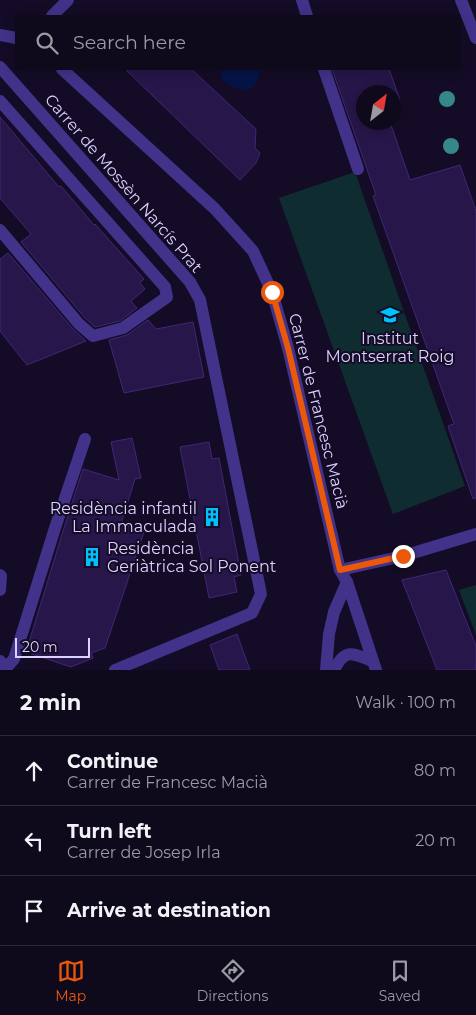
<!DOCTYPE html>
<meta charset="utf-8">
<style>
body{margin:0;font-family:Montserrat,sans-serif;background:#181225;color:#f1f3f6}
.compass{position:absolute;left:356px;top:85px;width:45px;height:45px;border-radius:50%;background:#0f091c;box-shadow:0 2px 12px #0003;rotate:31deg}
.scale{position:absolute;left:15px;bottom:12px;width:75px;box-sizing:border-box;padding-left:5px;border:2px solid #ddd1ff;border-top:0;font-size:14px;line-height:18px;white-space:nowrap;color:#ddd1ff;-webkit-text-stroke:4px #140c26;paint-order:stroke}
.stop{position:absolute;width:15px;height:15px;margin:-11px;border:4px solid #ea580c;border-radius:50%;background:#fff}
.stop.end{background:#ea580c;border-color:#fff;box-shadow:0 1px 5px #0008}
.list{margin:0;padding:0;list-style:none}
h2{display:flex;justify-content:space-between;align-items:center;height:65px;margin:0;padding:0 20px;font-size:21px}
h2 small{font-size:16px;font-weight:400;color:#9b9aa3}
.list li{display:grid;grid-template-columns:32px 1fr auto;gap:15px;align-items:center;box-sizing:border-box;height:70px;padding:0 20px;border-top:1px solid #2f2a3b}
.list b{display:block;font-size:19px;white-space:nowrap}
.list p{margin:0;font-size:16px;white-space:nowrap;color:#9b9aa3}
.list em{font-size:16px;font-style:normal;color:#9b9aa3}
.icon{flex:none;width:28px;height:28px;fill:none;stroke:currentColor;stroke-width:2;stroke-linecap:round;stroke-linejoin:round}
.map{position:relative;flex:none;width:476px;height:670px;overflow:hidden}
.search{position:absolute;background:#0f091c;box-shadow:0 2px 12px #0003;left:15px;right:15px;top:15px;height:55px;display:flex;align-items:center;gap:12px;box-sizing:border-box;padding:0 18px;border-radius:0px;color:#9b9aa3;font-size:19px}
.sheet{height:275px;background:#0f091c}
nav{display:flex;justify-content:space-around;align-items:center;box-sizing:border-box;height:70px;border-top:1px solid #2f2a3b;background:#0f091c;font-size:14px;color:#9b9aa3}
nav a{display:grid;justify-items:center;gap:2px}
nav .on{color:#ea580c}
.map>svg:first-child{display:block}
.green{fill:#0f2d31}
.water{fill:#051447}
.building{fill:#271649;stroke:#412677}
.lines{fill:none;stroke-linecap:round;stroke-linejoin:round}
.service{stroke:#42328a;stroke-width:12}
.minor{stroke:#42328a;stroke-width:12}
.tree{fill:#368789}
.route{stroke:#ea580c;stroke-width:6}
.labels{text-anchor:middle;stroke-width:4;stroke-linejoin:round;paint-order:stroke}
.street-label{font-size:16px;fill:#ddd1ff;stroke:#140c26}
.poi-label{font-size:16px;fill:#ddd1ff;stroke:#140c26}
</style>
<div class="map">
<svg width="476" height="670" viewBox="0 0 476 670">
<rect width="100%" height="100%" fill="#140c26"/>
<g class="green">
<polygon points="355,172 465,486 393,514 279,198"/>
<polygon points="476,585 476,635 459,590"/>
</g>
<path class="water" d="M222 69H237L242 70 259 69 260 74 254 86 246 90C235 87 216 83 222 69Z"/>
<g class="building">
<polygon points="125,69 191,69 256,129 255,148 260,153 256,163 240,180"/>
<polygon points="332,69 389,69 400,100 394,102 394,92 364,92 364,122 390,122 410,180 460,165 476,211 476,498 473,499 448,426 454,424 373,196 376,195"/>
<polygon points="0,117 59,187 61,186 94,225 95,224 144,279 140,283 145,289 131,301 137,308 120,321 95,327 85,318 21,242 31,234 0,198"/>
<polygon points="8,253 73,329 86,341 27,365 0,331 0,259"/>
<polygon points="148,320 156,329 193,322 204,377 124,393 109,340 127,335"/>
<polygon points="132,438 141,478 135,479 121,524 144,532 105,648 91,653 93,658 71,667 26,652 63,531 83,469 119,480 111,442"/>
<polygon points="209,442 212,459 219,458 241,575 234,577 237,592 209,598 180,447"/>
<polygon points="446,570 476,646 476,670 437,670 402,580"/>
<polygon points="237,634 250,670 219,670 210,645"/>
</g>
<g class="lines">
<g class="service">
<polyline points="302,0 307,16"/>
<polyline points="324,69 358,169"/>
</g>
<g class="minor">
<polyline points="461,0 476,38"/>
<polyline points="52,16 68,0"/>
<polyline points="0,35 16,38"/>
<polyline points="0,67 190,282 200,300 261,594 252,613 115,670"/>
<polyline points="62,69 215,209 253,251 272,292 288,348 340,570 347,582 376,670"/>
<polyline points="0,101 165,287 167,297 123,328 93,336 79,324 0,230"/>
<polyline points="340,570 403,556 476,534"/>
<polyline points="0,575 1,576 0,590"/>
<polyline points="0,661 6,668 14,659 55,528 85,439"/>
<polyline points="326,670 329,634 334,612 347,582"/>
<path d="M334 670C345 648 352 653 372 661"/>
</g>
</g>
<g class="tree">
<circle cx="447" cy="99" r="8"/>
<circle cx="451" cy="146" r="8"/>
</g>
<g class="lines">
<polyline class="route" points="272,292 288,348 340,570 403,556"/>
</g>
<defs>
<g id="school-bare" transform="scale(1.5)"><path d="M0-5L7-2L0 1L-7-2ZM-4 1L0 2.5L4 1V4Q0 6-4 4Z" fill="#00c1fc" stroke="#140c26" stroke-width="2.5" paint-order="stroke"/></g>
<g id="building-bare" transform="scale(1.5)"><path d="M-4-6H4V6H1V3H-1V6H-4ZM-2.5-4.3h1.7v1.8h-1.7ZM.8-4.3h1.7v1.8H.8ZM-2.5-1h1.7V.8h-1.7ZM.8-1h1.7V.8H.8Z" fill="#00c1fc" stroke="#140c26" stroke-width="2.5" paint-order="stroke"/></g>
</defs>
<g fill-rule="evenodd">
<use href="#school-bare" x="390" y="315"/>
<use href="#building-bare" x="212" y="517"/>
<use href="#building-bare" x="92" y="557"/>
</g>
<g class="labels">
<g class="street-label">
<text transform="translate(124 183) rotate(49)" y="6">Carrer de Mossèn Narcís Prat</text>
<text transform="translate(319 411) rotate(76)" y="6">Carrer de Francesc Macià</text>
</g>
<g class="poi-label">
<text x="390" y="344">Institut<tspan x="390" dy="18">Montserrat Roig</tspan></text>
<text x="197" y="514" text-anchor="end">Residència infantil<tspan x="197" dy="18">La Immaculada</tspan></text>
<text x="107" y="554" text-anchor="start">Residència<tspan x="107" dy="18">Geriàtrica Sol Ponent</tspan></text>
</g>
</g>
</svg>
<svg class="compass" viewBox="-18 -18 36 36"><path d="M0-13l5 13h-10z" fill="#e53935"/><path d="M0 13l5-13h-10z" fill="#9b9aa3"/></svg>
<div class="scale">20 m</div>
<div class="stop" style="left:272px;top:292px"></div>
<div class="stop end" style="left:403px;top:556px"></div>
<div class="search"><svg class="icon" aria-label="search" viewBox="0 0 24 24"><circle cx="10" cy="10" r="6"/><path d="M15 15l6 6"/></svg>Search here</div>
</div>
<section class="sheet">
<h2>2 min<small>Walk · 100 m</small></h2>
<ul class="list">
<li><svg class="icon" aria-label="ahead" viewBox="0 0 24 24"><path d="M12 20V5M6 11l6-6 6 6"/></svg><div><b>Continue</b><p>Carrer de Francesc Macià</p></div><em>80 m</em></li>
<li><svg class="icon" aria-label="left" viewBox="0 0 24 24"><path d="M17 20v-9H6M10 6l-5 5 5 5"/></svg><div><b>Turn left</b><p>Carrer de Josep Irla</p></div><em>20 m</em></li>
<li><svg class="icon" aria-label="arrive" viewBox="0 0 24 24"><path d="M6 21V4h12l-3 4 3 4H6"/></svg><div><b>Arrive at destination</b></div></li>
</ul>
</section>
<nav>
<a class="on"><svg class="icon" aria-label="map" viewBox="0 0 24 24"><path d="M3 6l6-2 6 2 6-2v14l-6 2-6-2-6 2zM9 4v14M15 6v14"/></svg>Map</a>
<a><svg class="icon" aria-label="directions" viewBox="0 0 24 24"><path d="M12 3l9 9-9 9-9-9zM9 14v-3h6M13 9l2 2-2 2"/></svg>Directions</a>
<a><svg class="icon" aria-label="saved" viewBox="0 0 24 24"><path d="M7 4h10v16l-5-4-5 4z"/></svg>Saved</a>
</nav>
